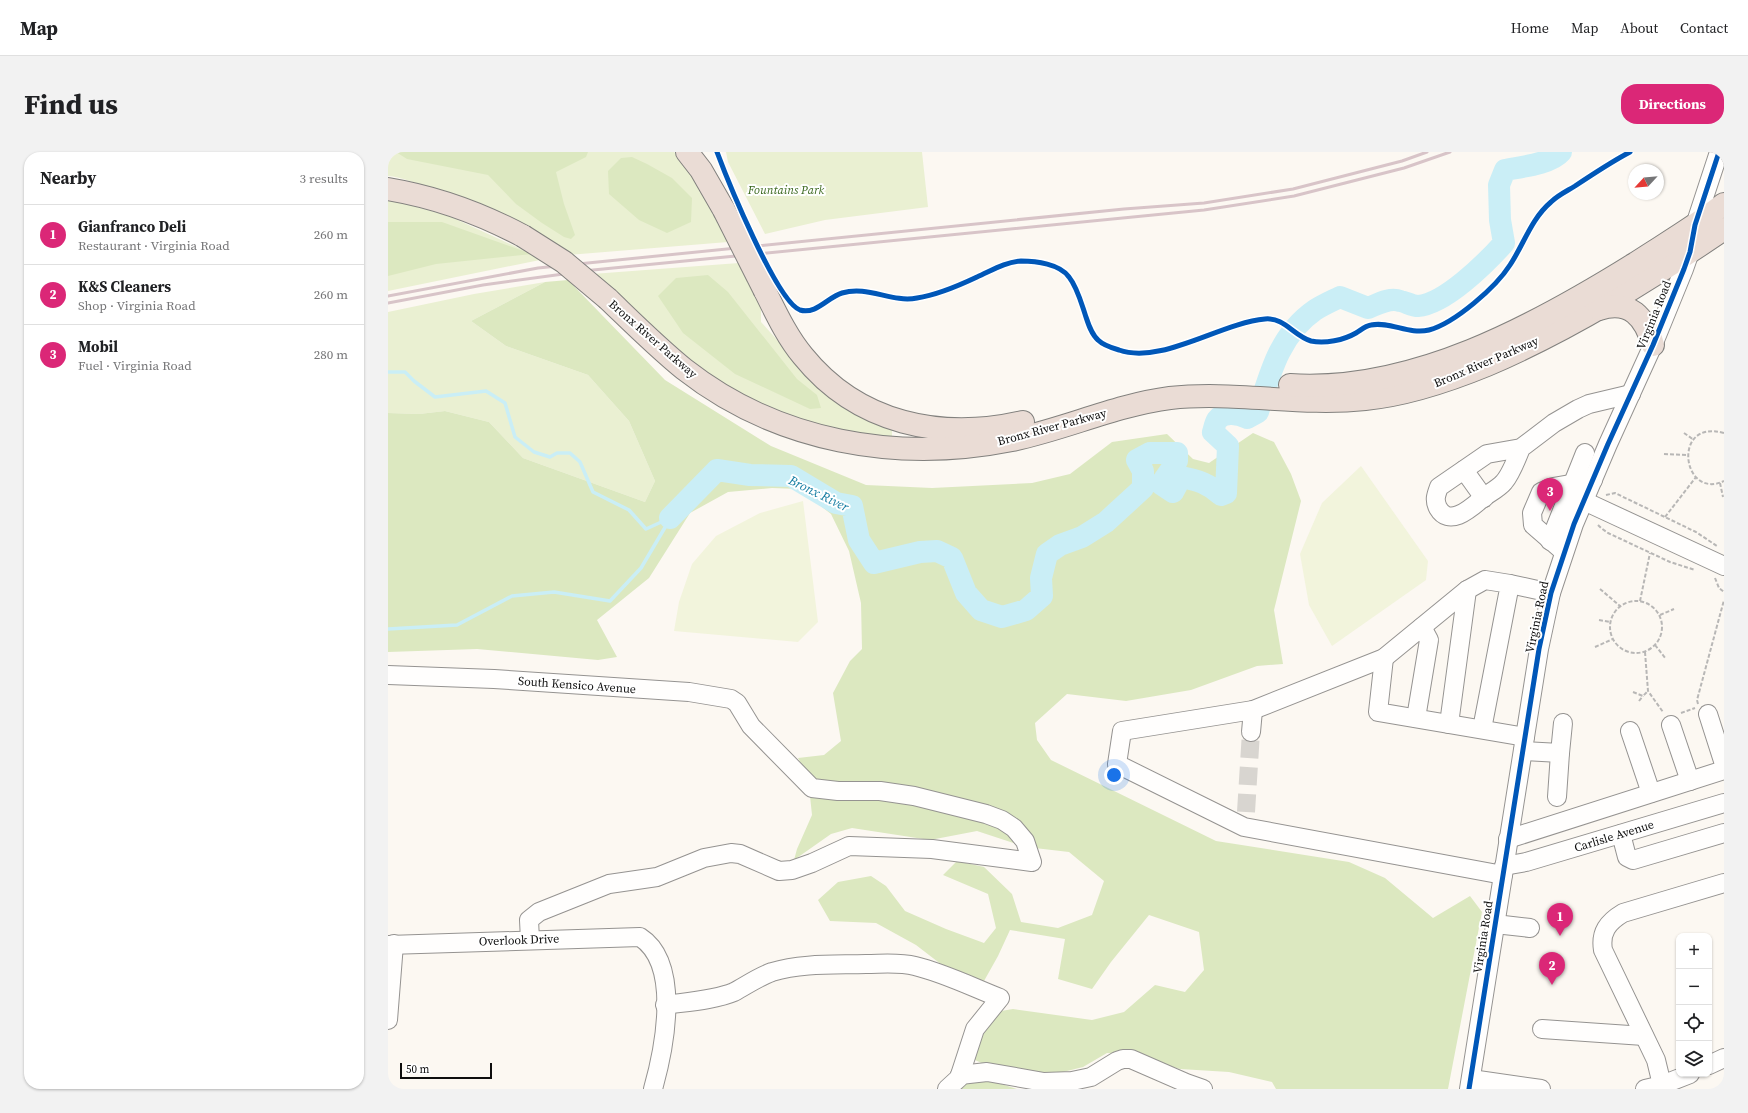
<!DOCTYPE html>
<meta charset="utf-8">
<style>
body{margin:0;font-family:"Source Serif 4",serif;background:#f2f2f2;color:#202124}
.controls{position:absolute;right:12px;bottom:12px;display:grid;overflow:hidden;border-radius:8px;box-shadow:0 1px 3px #0004}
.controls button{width:36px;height:36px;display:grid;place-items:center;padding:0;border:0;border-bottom:1px solid #e0e0e0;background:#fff;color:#202124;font:20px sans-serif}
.compass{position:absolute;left:1240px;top:12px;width:36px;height:36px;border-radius:50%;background:#fff;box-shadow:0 1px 3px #0004;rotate:244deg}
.scale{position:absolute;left:12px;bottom:10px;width:92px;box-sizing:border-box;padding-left:4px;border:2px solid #0e0e0e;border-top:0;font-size:11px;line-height:14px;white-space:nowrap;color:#0e0e0e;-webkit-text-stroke:3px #fff;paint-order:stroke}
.you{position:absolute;left:726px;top:623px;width:14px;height:14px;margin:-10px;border:3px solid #fff;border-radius:50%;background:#1a73e8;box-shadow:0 0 0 6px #1a73e833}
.badge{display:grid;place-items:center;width:26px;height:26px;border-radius:50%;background:#db2777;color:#fff;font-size:13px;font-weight:700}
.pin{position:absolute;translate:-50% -33px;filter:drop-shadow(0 1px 2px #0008)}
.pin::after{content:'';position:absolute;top:21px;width:14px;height:12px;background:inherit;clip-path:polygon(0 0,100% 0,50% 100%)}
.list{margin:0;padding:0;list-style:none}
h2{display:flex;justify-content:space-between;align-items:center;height:52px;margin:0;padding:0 16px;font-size:17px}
h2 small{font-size:13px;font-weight:400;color:#757577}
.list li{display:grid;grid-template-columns:26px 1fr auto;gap:12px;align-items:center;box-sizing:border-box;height:60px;padding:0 16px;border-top:1px solid #e0e0e0}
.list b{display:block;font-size:15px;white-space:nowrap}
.list p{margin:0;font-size:13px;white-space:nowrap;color:#757577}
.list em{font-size:13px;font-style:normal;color:#757577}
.icon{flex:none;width:22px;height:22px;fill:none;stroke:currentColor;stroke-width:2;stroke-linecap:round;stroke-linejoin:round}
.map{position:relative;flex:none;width:1336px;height:937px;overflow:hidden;border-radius:16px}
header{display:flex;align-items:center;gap:24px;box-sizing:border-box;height:56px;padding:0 20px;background:#fff;border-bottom:1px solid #e0e0e0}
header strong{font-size:19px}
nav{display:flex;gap:22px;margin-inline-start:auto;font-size:14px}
.intro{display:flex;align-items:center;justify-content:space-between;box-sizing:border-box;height:96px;padding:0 24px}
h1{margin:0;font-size:28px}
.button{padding:10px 18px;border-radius:16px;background:#db2777;color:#fff;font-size:14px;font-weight:700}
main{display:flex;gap:24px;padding:0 24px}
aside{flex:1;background:#fff;border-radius:16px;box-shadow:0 1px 3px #0004}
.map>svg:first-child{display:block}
.green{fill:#eaf0d2}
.forest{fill:#dce8c0}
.pitch{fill:#f2f4dc}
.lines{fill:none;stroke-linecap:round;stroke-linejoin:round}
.stream{stroke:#caeef6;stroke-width:3.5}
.river{stroke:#caeef6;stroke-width:22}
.minor-tunnel{stroke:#d8d5d0;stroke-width:18;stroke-dasharray:18 9;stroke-linecap:butt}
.minor-casing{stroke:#959391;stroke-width:20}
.highway-casing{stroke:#82817e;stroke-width:24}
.path{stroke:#b8b7b6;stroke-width:2;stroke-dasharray:4 2;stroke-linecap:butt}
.minor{stroke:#fffefd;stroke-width:18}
.highway{stroke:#eadcd5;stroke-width:22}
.rail{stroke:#d8c4c8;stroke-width:3}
.highway-bridge-casing{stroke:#82817e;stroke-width:24;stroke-linecap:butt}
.highway-bridge{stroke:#eadcd5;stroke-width:22}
.cycleway-casing{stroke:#fff;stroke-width:8}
.cycleway{stroke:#0057b8;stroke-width:5}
.labels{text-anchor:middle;stroke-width:4;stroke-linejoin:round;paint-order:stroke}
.park-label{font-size:12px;font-style:italic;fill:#39671d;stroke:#fff}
.street-label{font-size:12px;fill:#0e0e0e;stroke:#fff}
.water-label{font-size:13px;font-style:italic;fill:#157da2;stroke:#fff}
</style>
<header>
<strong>Map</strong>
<nav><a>Home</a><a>Map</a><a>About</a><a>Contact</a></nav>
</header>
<div class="intro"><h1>Find us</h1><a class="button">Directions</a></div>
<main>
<aside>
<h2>Nearby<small>3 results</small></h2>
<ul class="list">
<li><span class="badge">1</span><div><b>Gianfranco Deli</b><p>Restaurant · Virginia Road</p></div><em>260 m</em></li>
<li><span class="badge">2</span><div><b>K&amp;S Cleaners</b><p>Shop · Virginia Road</p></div><em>260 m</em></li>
<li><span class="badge">3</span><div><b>Mobil</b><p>Fuel · Virginia Road</p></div><em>280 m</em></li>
</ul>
</aside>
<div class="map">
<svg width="1336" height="937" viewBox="0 0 1336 937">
<rect width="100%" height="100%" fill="#fcf8f2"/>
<g class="green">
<path d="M0 0H286L299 13 340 90 180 103C139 68 90 49 38 34 26 31 13 25 0 24Z"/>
<polygon points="338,0 534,0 540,55 437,68 377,82 340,10"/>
<polygon points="0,47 61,64 144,102 152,108 0,139"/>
<polygon points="351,111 373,154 373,170 431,235 504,276 504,285 498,287 393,264 343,236 297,205 204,122"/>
<polygon points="157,130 83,169 118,194 200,223 241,269 267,329 257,350 135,306 101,270 57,259 31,262 0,261 0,160 86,142"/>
</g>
<g class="forest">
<polygon points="8,0 200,0 198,5 168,20 176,52 187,83 183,87 176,85 154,71 128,52 100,23 19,7"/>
<polygon points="244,5 259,12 284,26 304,46 303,70 279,81 251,68 221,42 220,19 233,6"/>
<polygon points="0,70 54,70 144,102 48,112 0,124"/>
<polygon points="320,123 340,140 409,227 429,243 433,256 422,257 347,222 295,181 270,144 288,126"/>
<polygon points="180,128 277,228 383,294 478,333 544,336 644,331 682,322 724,290 779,282 805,307 821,311 865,281 886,290 903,322 913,349 886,458 895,512 869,514 803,538 738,549 679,542 647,571 649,588 663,608 828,689 961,710 997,726 1045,766 1082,744 1094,760 1060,937 888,937 884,930 841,920 792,917 743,902 719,901 695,915 667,922 598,913 587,908 587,892 613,859 625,857 704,868 736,860 767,833 797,840 816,818 811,780 761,763 723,810 704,837 670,827 677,787 622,778 610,804 596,829 567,823 528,793 488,771 442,769 430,748 450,730 483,724 498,734 517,759 558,777 596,791 608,776 600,742 555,723 569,709 596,715 624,742 633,770 670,776 704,763 716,729 681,700 638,695 589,679 542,688 464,676 443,682 406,708 409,697 424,663 420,625 410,606 436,603 453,589 445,541 462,509 474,497 473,451 461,399 443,362 411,337 384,336 340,340 302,361 261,426 209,468 229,505 210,508 89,497 0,500 0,261 31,262 57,259 101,270 135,306 257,350 267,329 241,269 200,223 118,194 83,169 157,130"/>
<polygon points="584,928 610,931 629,937 565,937"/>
</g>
<g class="pitch">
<polygon points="973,314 1040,409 1038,428 944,494 921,453 912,402 934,351"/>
<polygon points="415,349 430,470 410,490 286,479 291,450 304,412 328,384 372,361"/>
</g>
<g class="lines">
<g class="stream">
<polyline points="0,220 17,220 26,229 47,245 98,239 117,251 127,285 146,300 162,305 169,301 182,301 192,310 205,340 241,358 258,377 282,366"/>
<polyline points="0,477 69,473 124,444 166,440 222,449 253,416 282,367"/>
</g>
<path class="river" d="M282 366 329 318 362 323 403 324 448 351 464 354 471 388 486 411 532 400 549 399 564 406 578 441 593 458 614 465 638 458 654 444 653 426 659 402 672 393 694 385 718 370 755 336V319L749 308 762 301H789V309L773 332 785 340 793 325C810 328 821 332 833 343L838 341 840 294 825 280C826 277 827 271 829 268 836 259 851 262 859 266L870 260C882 221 892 182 927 158 935 153 944 149 952 145L980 156C990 152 1002 145 1012 149 1018 150 1024 154 1030 154 1057 152 1098 111 1116 91L1112 68 1111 33 1117 18C1132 15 1163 12 1173 0"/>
<polyline class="minor-tunnel" points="858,660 863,580"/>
<g class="minor-casing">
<g id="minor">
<path d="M1133 296C1129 306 1123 322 1116 330 1111 336 1103 340 1096 345 1085 354 1062 377 1050 356 1046 348 1048 343 1051 335L1099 302 1133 296 1166 271 1190 257 1201 252 1243 242"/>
<polyline points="1076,318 1096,346"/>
<polyline points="1196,349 1336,414"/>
<polyline points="1162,389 1197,301"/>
<polyline points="1176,400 1145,373 1144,361 1153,340 1165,335 1205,328"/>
<polyline points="1122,432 1163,441"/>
<polyline points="996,506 990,560 1137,585"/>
<polyline points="0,523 106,527 301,540 343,547 349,551 363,574 424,636 450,639 492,639 526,644 598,662 614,668 626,676 637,689 644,710 544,697 461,694 424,711 404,718 391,719 352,702 343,701 316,706 269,725 221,732 151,760 141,768 142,788"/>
<polyline points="1320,562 1336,612"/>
<polyline points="1028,566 1041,488 1034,475"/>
<polyline points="1061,572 1079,438"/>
<polyline points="1283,573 1302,629"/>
<polyline points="1094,577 1122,432 1097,428 1079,438 996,506 865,558 734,579 729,612 856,675 1115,723"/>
<polyline points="1242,579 1263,641"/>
<polyline points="863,580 865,558"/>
<polyline points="1135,599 1172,601 1169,645"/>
<polyline points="1172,601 1175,571"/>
<polyline points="1233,682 1239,705 1245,708 1336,681"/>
<polyline points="1120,687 1336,618"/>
<polyline points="1116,714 1138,710 1336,651"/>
<polyline points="1107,772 1142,776"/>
<path d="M0 793 252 785C294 812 276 898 265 937"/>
<path d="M277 853C298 850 327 848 346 840 359 833 370 825 384 820 414 811 447 813 478 812 494 812 511 810 527 814 556 821 584 835 612 846L587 877 571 926 559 937"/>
<polyline points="0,868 6,792"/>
<polyline points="1154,877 1256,884"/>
<polyline points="1321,913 1336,906"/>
<polyline points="572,923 599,920 656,930 684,929 703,925 729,909 735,907 743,907 798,931 815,937"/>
<polyline points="1083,927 1153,937"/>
<polyline points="1081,937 1151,497 1163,441 1186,372 1220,292 1265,193 1296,117 1302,100 1307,73 1331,0"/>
<polyline points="1257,937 1274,933 1302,922"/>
<path d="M1275 937 1268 908 1215 798C1212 780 1220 770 1235 761L1336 731"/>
</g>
</g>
<g class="highway-casing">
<g id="highway">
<polyline points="299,0 313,18 336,58"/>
<path d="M0 37C48 45 92 61 135 84"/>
<path d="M377 139C388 161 399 185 415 204 470 272 553 289 635 270"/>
<path d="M220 147C245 171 269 195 296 217 389 290 509 311 624 288 677 277 728 253 782 246 847 239 912 254 977 247 1019 243 1060 229 1099 213 1183 177 1261 128 1336 77"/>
<path d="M1211 157C1242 147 1257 165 1265 193"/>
<path d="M902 233C1024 241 1147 174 1248 111 1277 92 1308 74 1336 52"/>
</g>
</g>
<g class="path">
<polyline points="1296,281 1306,288"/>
<path d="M1336 281C1283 266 1294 349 1336 329"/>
<polyline points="1276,302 1299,303"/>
<polyline points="1332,331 1335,345"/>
<polyline points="1218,343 1227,341 1308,380 1329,394"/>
<polyline points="1277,365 1308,325"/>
<polyline points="1210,373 1213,376 1220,381 1282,410 1307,418"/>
<polyline points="1327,426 1331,436 1336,440"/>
<polyline points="1212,437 1232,454"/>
<circle cx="1248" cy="475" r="26"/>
<polyline points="1252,449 1262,401"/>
<polyline points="1272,463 1286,457"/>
<polyline points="1211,468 1222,470"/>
<polyline points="1267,493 1278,507"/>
<polyline points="1207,495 1225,487"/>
<polyline points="1257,500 1260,539 1275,560"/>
<polyline points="1245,540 1255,544 1260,539"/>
<polyline points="1251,549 1255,544"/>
<polyline points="1310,552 1309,548 1336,448"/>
<polyline points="1293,561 1307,556"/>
</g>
<use href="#minor" class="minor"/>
<use href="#highway" class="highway"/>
<g class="rail">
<polyline points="0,144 150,116 736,57 816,51 905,37 1014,9 1039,0"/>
<polyline points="0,151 95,133 205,118 816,58 906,44 1016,16 1062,0"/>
</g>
<g class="highway-bridge-casing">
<g id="highway-bridge">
<polyline points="336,58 377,139"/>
<polyline points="135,84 176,110 220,147"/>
</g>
</g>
<use href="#highway-bridge" class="highway-bridge"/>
<g class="cycleway-casing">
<g id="cycleway">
<path d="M329 0C339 27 389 150 412 158 428 163 440 145 454 141 480 133 503 151 529 146 549 143 570 134 589 125 603 119 617 110 633 109 648 109 672 112 681 125 689 135 693 150 697 162 700 171 703 182 710 188 715 193 724 196 731 198 773 213 832 171 877 167 896 165 906 184 923 189 937 192 956 188 968 181 973 178 977 174 983 173 1002 169 1021 183 1041 178 1067 171 1108 135 1122 113 1136 92 1143 67 1163 50 1170 43 1179 39 1187 34 1205 22 1223 10 1242 0"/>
<polyline points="1081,937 1151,497 1163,441 1186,372 1220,292 1265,193 1296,117 1302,100 1307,73 1331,0"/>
</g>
</g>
<use href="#cycleway" class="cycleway"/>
</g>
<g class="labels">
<g class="park-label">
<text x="398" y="42">Fountains Park</text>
</g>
<g class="street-label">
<text transform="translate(1266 163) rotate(-68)" y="4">Virginia Road</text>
<text transform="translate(265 187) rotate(41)" y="4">Bronx River Parkway</text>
<text transform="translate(1098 210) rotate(-23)" y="4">Bronx River Parkway</text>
<text transform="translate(664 275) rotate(-15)" y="4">Bronx River Parkway</text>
<text transform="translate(1149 465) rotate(-78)" y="4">Virginia Road</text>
<text transform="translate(189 533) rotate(4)" y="4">South Kensico Avenue</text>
<text transform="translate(1226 684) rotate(-17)" y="4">Carlisle Avenue</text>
<text transform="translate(1095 785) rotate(-81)" y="4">Virginia Road</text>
<text transform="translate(131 788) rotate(-2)" y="4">Overlook Drive</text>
</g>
<g class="water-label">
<text transform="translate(431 341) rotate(26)" y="5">Bronx River</text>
</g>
</g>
</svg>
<div class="controls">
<button>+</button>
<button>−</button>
<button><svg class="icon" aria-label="locate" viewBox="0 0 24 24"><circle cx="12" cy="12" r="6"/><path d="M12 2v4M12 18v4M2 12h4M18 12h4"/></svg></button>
<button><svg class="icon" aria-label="layers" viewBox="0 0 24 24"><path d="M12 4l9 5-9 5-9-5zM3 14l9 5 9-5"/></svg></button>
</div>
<svg class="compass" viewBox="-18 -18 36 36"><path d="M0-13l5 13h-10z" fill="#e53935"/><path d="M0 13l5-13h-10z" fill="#757577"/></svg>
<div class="scale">50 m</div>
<div class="you"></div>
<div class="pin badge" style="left:1172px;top:784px">1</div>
<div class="pin badge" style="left:1164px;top:833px">2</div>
<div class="pin badge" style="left:1162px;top:359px">3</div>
</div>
</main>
